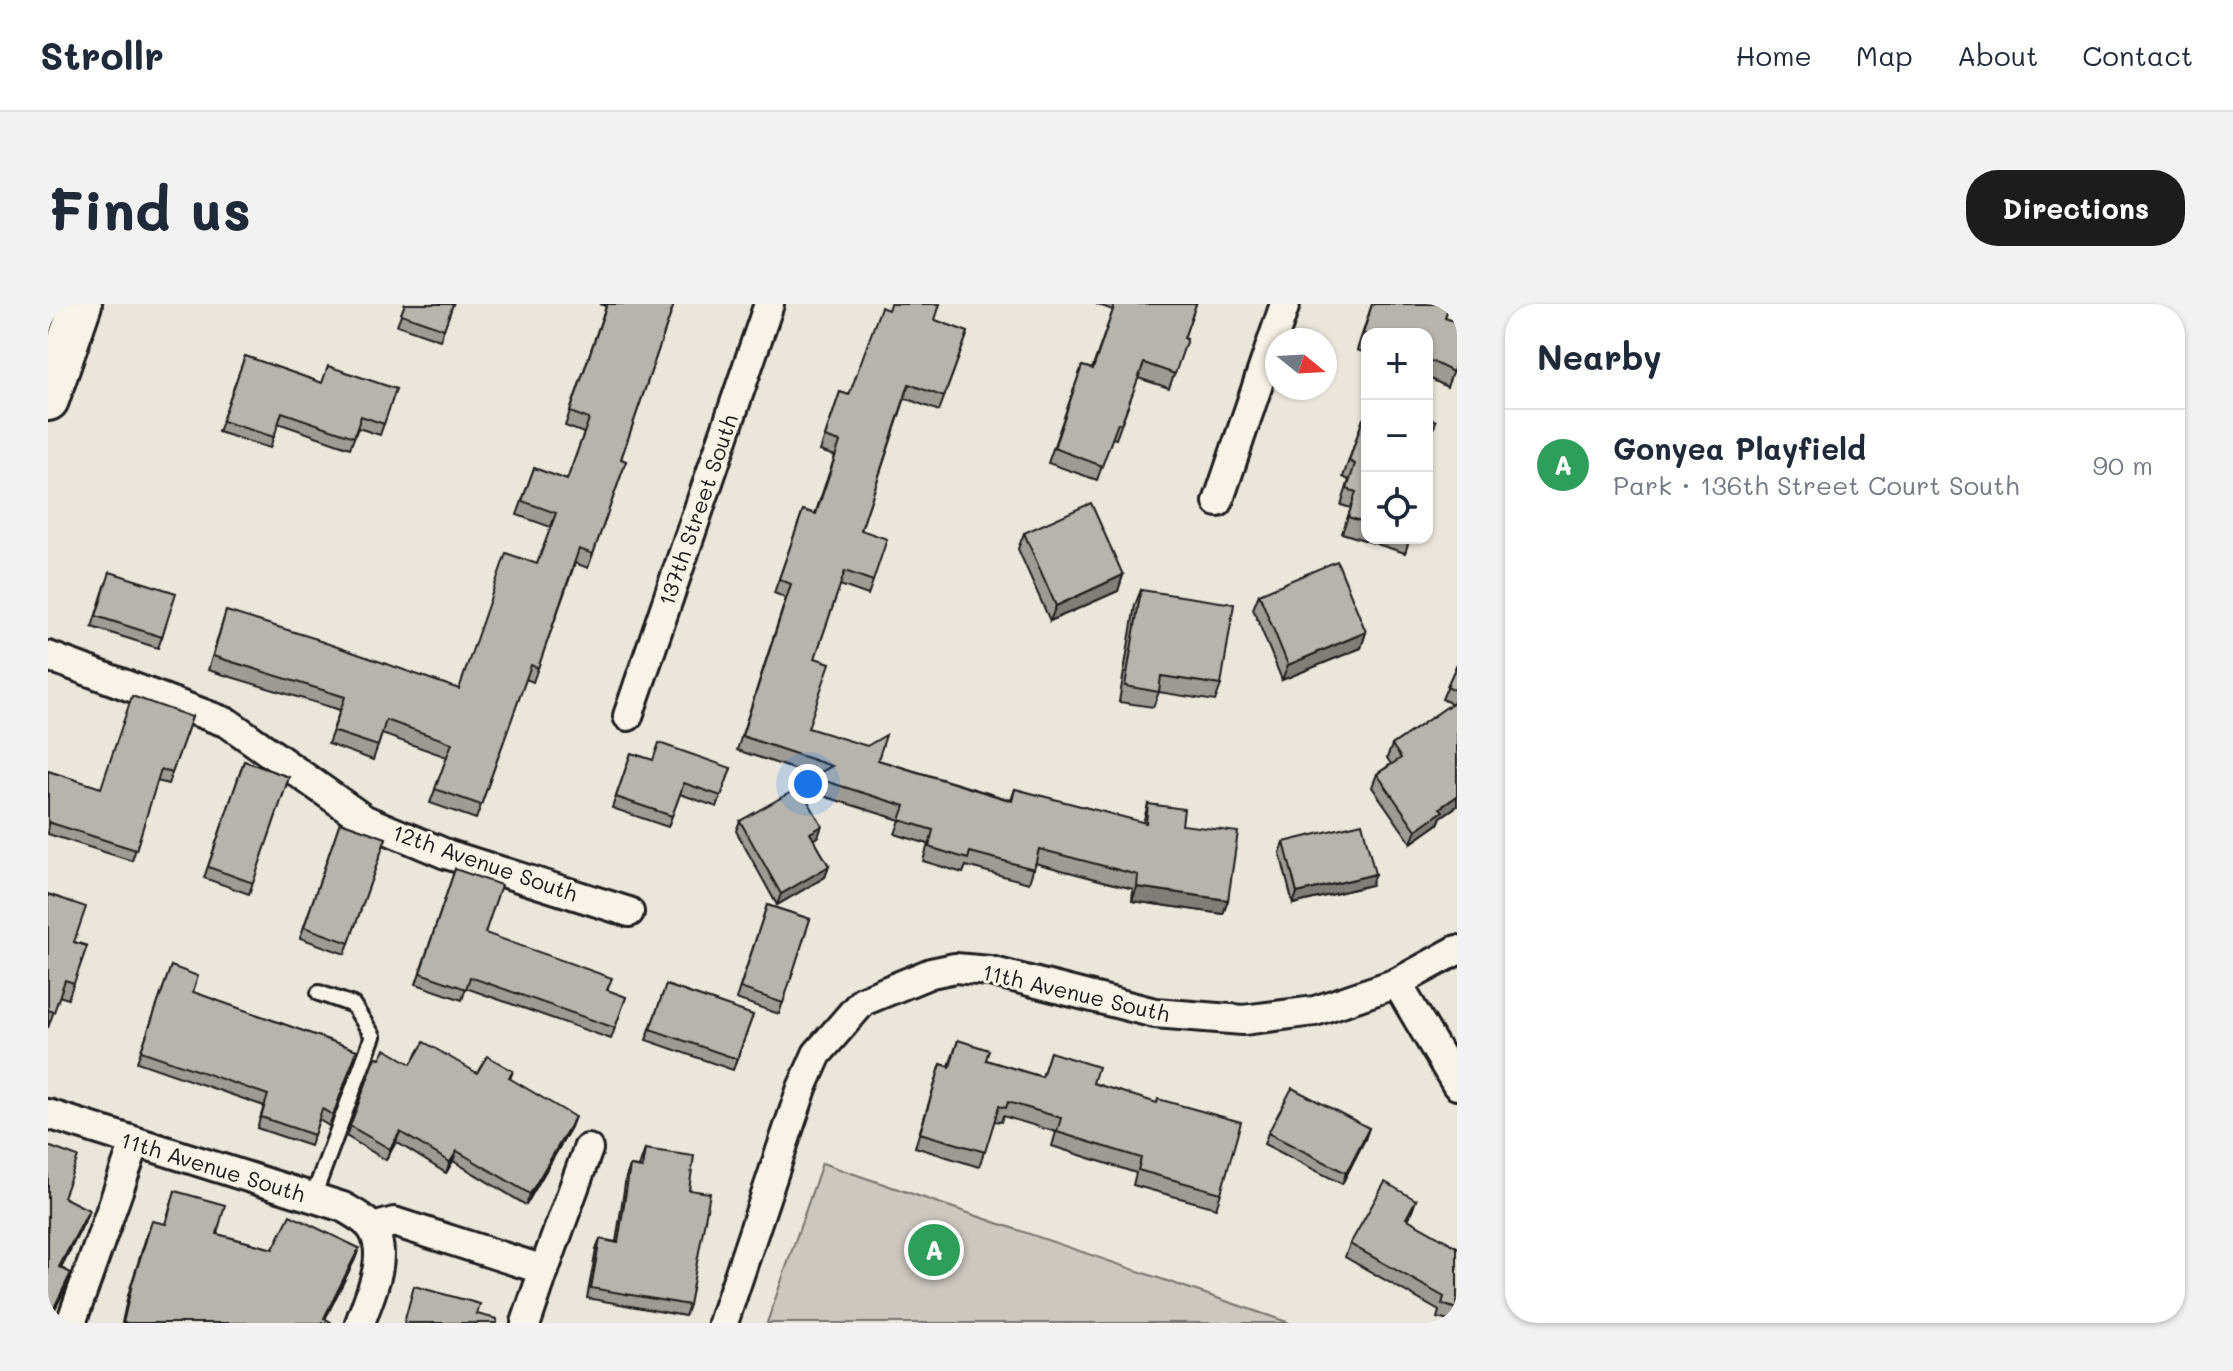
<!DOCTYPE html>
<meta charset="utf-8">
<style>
body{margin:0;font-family:Mali,sans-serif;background:#f2f2f3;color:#1f2937}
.controls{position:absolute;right:24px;top:24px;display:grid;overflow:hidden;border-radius:16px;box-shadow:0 2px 6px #0004}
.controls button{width:72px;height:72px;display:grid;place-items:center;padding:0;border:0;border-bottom:2px solid #e0e1e3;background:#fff;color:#1f2937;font:40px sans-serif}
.compass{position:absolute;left:1217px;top:24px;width:72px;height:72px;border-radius:50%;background:#fff;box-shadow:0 2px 6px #0004;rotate:108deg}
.you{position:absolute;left:760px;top:480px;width:28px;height:28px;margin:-20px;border:6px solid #fff;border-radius:50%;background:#1a73e8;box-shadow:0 0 0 12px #1a73e833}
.badge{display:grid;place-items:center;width:52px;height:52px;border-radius:50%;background:#1c1c1c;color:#fff;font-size:26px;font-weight:700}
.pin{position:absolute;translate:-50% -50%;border:4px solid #fff;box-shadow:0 2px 8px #0006}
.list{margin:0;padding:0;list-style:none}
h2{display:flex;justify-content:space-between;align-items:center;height:104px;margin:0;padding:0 32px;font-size:34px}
h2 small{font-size:26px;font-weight:400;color:#747a83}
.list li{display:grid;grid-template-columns:52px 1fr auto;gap:24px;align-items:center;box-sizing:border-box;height:112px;padding:0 32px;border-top:2px solid #e0e1e3}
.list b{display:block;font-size:30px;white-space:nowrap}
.list p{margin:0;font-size:26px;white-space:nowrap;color:#747a83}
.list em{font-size:26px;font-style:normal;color:#747a83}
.icon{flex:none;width:44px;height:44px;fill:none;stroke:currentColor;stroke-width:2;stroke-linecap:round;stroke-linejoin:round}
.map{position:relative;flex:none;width:1409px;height:1019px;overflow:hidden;border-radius:32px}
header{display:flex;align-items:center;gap:48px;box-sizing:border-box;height:112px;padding:0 40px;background:#fff;border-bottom:2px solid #e0e1e3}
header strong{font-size:38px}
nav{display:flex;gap:44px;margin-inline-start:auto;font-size:28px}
.intro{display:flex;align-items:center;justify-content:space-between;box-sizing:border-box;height:192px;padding:0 48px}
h1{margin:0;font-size:56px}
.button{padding:20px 36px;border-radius:32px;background:#1c1c1c;color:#fff;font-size:28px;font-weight:700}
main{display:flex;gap:48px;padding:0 48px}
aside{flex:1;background:#fff;border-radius:32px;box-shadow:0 2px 6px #0004}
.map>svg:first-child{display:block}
.park{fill:#ccc8c0;stroke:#74726e;stroke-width:2}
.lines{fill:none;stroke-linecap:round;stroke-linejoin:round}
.lane-casing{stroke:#1c1c1c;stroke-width:20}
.street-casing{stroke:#1c1c1c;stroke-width:34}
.secondary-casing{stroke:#1c1c1c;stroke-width:46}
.lane{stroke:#f7f3e8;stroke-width:14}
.street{stroke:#f7f3e8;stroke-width:28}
.secondary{stroke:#f7f3e8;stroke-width:40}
.wall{fill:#9d9b94;stroke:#1c1c1c;stroke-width:2}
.shaded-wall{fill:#7f7e78;stroke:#1c1c1c;stroke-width:2}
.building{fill:#b6b4ac;stroke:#1c1c1c;stroke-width:2}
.labels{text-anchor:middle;stroke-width:6;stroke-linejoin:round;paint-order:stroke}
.street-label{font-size:22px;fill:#1c1c1c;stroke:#f7f3e8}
</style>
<header>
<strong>Strollr</strong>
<nav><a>Home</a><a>Map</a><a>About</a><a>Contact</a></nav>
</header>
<div class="intro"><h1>Find us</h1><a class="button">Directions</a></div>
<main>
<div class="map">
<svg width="1409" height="1019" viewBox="0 0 1409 1019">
<rect width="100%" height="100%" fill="#eae6dc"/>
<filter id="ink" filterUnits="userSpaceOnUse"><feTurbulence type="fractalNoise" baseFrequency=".0125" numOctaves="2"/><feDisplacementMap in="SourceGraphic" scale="16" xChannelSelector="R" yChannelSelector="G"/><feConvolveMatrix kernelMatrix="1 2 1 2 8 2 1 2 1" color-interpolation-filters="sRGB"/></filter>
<g filter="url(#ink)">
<polygon class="park" points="774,859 1242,1019 719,1019"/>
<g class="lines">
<g class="lane-casing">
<polyline id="lane" points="265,893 325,732 305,701 271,689"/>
</g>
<g class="street-casing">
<g id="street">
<polyline points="1170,198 1237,0"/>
<polyline points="0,352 180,419 317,516 398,550 581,608"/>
<polyline points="580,412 721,0"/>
<polyline points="1349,679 1409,781"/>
<path d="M0 810 295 903C305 909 319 916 325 926 341 954 321 992 312 1019"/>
<polyline points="325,924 346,918 496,966 540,845"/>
<polyline points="23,1019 87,839"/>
<polyline points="478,1019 496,966"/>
<polyline points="675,1019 754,784 769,750 815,697 883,669 907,664 942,667 1107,709 1195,716 1267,707 1349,679 1409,646"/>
</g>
</g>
<g class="secondary-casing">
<polyline id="secondary" points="0,96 33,0"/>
</g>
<use href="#lane" class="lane"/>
<use href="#street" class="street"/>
<use href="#secondary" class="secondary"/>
</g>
<g class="wall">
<polygon points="357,0 405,0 392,36 349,21"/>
<polygon points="552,0 626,0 573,155 578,157 540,264 527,259 485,378 478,375 428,515 382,499 399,453 334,430 325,456 280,440 292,406 160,366 178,307 411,385 489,260 503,223 469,211 486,164 519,176 536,129 517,122 558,2"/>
<polygon points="1048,0 1148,0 1136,34 1139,35 1121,84 1090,74 1068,135 1064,134 1049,176 1000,159 1034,62 1044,65 1065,6"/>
<polygon points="1324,0 1401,0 1397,14 1409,55 1399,83 1379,73 1379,30 1319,30 1319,49 1309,46"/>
<polygon points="887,16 920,28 891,107 857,94 813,226 825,277 820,291 792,281 767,354 760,424 830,456 963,496 967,485 1095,519 1100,500 1134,521 1180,596 1175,610 1084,597 1085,585 987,559 981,579 918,562 915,569 875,557 880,540 847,530 852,516 759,487 764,473 766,472 689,446 738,294 726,289 755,206 767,210 787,152 772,147 792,88 801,91"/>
<polygon points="197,52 274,79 348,85 332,131 310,124 302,144 230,119 222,144 170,128"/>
<polygon points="1315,115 1319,116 1319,234 1362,234 1357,249 1294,229 1303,204 1293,201 1301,176 1295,173"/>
<polygon points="976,229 1075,271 1070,287 1002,317 970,245"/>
<polygon points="58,279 114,333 110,344 44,323"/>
<polygon points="1093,286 1173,381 1167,397 1111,388 1105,403 1071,398 1087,301"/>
<polygon points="1211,290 1318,328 1313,344 1234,376 1205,305"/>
<polygon points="1409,360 1409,502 1393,513 1390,520 1363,539 1324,483 1329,470 1343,460 1339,454 1344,441 1404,400 1394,395"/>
<polygon points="144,413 120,480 109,477 84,557 0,530 0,467 52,484"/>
<polygon points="583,449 604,456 683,464 669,503 632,490 620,523 564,504"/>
<polygon points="196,457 241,473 201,590 156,574"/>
<polygon points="692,517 770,533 766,536 781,562 777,573 729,601 688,527"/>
<polygon points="292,518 338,534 297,650 252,634"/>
<polygon points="1236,538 1323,581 1245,600 1232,549"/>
<polygon points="407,565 437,629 559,686 578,693 563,735 418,684 414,696 368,680"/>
<polygon points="0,590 26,638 39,642 20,695 11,692 0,724"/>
<polygon points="719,601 762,615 731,710 688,695"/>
<polygon points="123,662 145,688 309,746 281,822 271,816 262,842 209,824 216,802 89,758"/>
<polygon points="618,681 705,711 685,766 598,736"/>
<polygon points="910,736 938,756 994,773 1002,748 1045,779 1173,889 1168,904 1085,881 1088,869 1004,842 1008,828 955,812 953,818 946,817 931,863 867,843 893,760 901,762"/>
<polygon points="328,753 363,760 429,769 465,767 462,775 523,823 478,901 405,857 398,869 348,838 338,856 298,832"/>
<polygon points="1321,824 1317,835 1294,880 1216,840 1220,829"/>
<polygon points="597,845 641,886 641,1001 637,1012 539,994 548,946 552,935 568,938 578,873 582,862 591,863"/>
<polygon points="127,887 169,930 225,945 311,944 307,955 277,1015 283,1019 74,1019 80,991 100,927 117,920"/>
<polygon points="1368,896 1360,916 1409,943 1409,1019 1389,1014 1391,1007 1297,953 1302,940"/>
</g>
<g class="shaded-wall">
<polygon points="1075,271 1070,287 1002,317 1008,302"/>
<polygon points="1318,328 1313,344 1234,376 1240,361"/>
<polygon points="1409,492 1409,502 1393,513 1390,520 1363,539 1368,526 1392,504"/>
<polygon points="774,522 770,533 758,540 762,529"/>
<polygon points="781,562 777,573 729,601 733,590"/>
<polygon points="1327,570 1323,581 1245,600 1249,589"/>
<polygon points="1089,583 1180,596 1175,610 1084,597"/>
<polygon points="527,813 523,823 478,901 482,890"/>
<polygon points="1321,824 1317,835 1294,880 1298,869"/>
<polygon points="352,828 348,838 338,856 342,845"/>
<polygon points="409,847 405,857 398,869 402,858"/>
<polygon points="1368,896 1363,910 1353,928 1358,914"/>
<polygon points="41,906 36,919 7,976 11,963"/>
<polygon points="311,944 307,955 275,1019 276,1014"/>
<polygon points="21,973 16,987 0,1019 0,1016"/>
</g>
<g class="building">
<polygon points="357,0 405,0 396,25 353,10"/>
<polygon points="559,0 626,0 573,155 578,157 545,250 531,245 490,364 483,361 433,501 387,485 404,439 338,416 330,442 285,427 297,393 165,352 178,307 269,335 269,336 411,385 458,249 489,260 508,209 474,197 486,164 519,176 541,115 522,108"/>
<polygon points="842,0 892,0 887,16 920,28 896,93 861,80 813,226 839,235 825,277 797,267 767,354 782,359 760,424 819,442 838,431 830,456 964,497 967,485 1098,519 1100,500 1136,505 1134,521 1190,528 1180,596 1089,583 1090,571 991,545 986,565 922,548 920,555 881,543 885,526 852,516 857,502 764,473 784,462 694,432 743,280 731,275 755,206 768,210 792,138 777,133 792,88 801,91 833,3 840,6"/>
<polygon points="1067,0 1148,0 1136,34 1139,35 1127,70 1096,59 1073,120 1070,119 1054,162 1006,144 1034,62 1045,65"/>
<polygon points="1324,0 1401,0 1397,14 1409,18 1409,55 1405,68 1379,55 1379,30 1319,30 1319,31 1315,30"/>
<polygon points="197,52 274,79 280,62 348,85 336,120 313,112 306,133 234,108 226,133 174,117"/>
<polygon points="1379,112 1388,117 1379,147"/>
<polygon points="1315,115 1319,116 1319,219 1300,213 1308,188 1299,185 1307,160 1301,157"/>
<polygon points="1043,199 1075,271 1008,302 976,229"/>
<polygon points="1289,257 1318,328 1240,361 1211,290"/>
<polygon points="62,268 128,289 114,333 48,312"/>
<polygon points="1093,286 1186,300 1173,381 1113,372 1111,388 1077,382"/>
<polygon points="1409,360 1409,387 1399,382"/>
<polygon points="84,392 144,413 124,469 113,465 88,546 0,518 0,467 53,484"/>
<polygon points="1409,396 1409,492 1392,504 1395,507 1368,526 1329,470 1353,454 1344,441"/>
<polygon points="611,439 683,464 673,492 636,479 624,512 568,493 583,449 605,456"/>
<polygon points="196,457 241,473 205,579 160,563"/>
<polygon points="752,483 774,522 762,529 781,562 733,590 692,517"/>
<polygon points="292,518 338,534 301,639 256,623"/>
<polygon points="1314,519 1327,570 1249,589 1236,538"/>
<polygon points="407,565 453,581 437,629 564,674 559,686 578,693 567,724 422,673 418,685 372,669"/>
<polygon points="0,590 38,603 26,638 39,642 26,679 17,676 6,708 0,706"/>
<polygon points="719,601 762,615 735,699 692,684"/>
<polygon points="123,662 150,672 145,688 309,746 285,811 274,805 266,831 213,813 220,791 93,747"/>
<polygon points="618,681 705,711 689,755 602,725"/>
<polygon points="910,736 941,746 938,756 994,773 1002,748 1050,763 1045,779 1109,799 1110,795 1193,818 1173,889 1090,866 1093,854 1009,828 1013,814 960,798 958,804 951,802 937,848 872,829 893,760 902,763"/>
<polygon points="376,738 429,769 439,752 465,767 461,774 527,813 482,890 409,847 402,858 352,828 342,845 302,822 328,753 332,754 337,745 363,760"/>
<polygon points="1244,784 1321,824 1298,869 1220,829"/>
<polygon points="0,842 30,853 15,893 41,906 11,963 23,969 0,1016"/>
<polygon points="597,845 646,852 641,886 662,889 641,1001 543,984 552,935 570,939 582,862 594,864"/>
<polygon points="1337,878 1368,896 1358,914 1409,943 1409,1005 1394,1000 1396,993 1302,940"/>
<polygon points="127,887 177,901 169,930 225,945 242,911 311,944 276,1014 283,1018 283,1019 75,1019 84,980 104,917 118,920"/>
<polygon points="366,982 432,1000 429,1010 449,1015 449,1019 356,1019"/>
</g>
</g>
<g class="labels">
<g class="street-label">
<text transform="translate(650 206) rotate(-71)" y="8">137th Street South</text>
<text transform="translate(437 559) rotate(19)" y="8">12th Avenue South</text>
<text transform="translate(1028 689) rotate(13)" y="8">11th Avenue South</text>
<text transform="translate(165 863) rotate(17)" y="8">11th Avenue South</text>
</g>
</g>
</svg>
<div class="controls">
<button>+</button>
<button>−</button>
<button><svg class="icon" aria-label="locate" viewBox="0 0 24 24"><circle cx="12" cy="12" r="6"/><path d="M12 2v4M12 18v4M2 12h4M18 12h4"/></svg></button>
</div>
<svg class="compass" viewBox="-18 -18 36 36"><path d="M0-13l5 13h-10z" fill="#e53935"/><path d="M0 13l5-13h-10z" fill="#747a83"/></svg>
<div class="you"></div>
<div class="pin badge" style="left:886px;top:946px;background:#2e9e5b">A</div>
</div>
<aside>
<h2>Nearby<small></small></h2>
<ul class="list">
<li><span class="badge" style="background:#2e9e5b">A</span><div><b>Gonyea Playfield</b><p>Park · 136th Street Court South</p></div><em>90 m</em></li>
</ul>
</aside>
</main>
